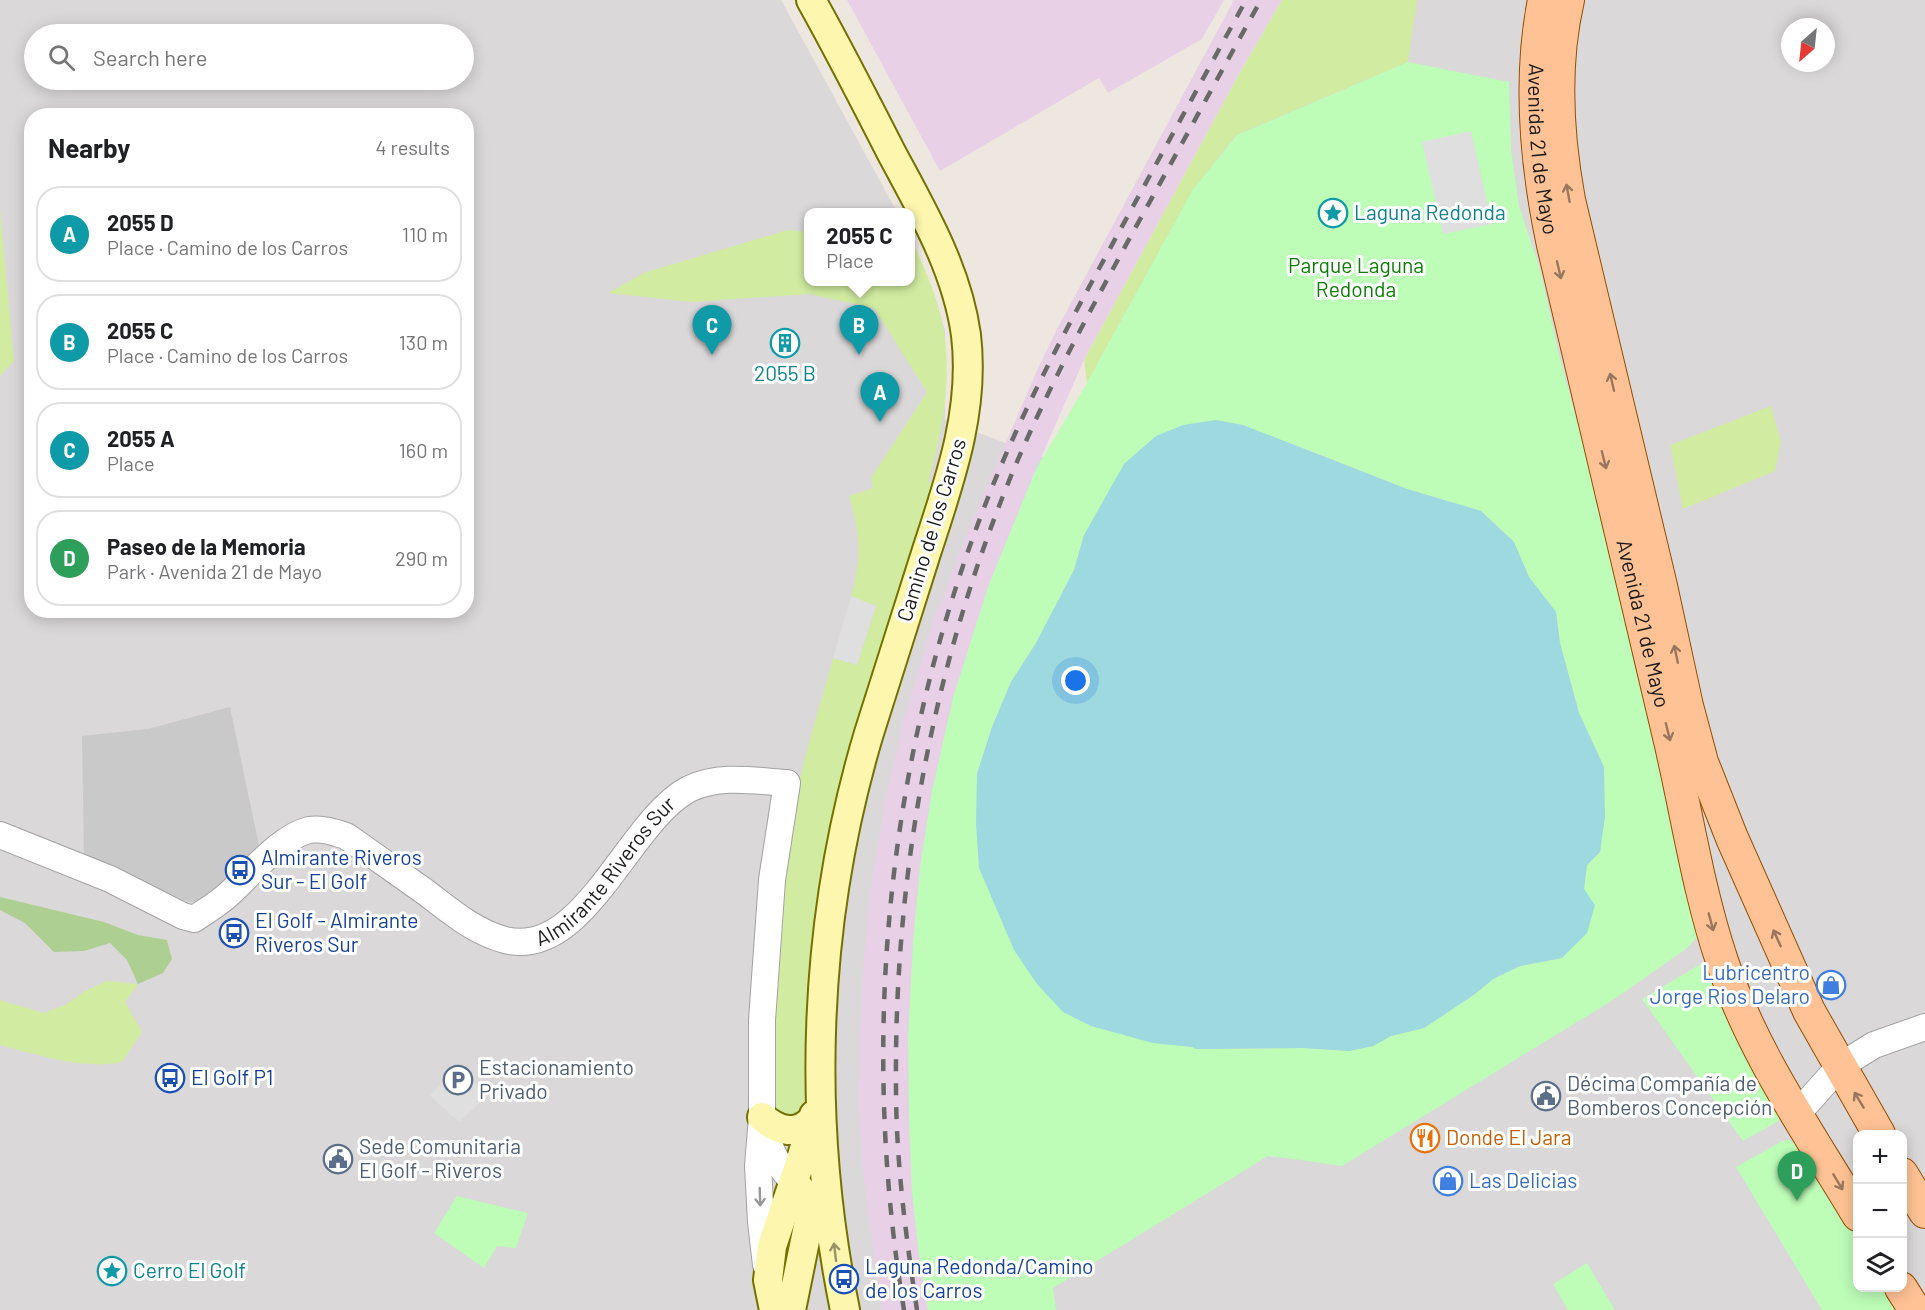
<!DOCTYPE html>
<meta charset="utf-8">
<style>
body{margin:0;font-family:Barlow,sans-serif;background:#f2f2f2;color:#202124}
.controls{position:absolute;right:18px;bottom:18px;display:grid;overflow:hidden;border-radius:12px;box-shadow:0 3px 15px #0003}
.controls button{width:54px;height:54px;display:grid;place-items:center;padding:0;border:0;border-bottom:2px solid #e0e0e0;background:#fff;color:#202124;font:30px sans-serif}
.compass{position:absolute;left:1781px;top:18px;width:54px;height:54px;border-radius:50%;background:#fff;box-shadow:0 3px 15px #0003;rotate:207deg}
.you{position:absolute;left:1076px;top:681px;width:21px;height:21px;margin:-15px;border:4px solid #fff;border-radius:50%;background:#1a73e8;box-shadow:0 0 0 9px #1a73e833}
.badge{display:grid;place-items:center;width:39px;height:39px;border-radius:50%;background:#c7001c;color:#fff;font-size:20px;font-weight:700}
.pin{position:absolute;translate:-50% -50px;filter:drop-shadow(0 2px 3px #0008)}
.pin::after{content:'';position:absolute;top:32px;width:21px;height:18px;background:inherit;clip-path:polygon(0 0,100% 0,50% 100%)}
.popup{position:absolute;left:804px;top:208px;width:111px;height:78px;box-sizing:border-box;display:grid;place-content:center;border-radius:12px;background:#fff;filter:drop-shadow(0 2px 4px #0005);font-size:20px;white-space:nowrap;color:#757577}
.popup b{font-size:22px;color:#202124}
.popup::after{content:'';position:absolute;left:50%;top:100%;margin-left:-12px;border:12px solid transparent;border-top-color:#fff}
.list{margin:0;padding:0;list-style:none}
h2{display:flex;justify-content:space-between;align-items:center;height:78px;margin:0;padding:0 24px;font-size:26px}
h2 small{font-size:20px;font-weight:400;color:#757577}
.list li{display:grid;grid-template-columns:39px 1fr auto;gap:18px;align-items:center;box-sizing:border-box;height:96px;margin:0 12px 12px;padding:0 12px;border:2px solid #e0e0e0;border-radius:24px}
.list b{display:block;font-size:22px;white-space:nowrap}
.list p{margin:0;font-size:20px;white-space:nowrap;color:#757577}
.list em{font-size:20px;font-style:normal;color:#757577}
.icon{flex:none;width:33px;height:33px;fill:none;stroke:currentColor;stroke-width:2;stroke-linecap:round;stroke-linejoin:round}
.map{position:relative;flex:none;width:1925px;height:1310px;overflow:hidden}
.search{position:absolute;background:#fff;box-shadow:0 3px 15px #0003;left:24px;top:24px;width:450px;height:66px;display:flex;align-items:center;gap:15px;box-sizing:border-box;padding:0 21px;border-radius:33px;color:#757577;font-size:22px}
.panel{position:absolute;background:#fff;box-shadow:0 3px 15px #0003;left:24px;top:108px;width:450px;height:510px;border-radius:24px}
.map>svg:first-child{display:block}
.residential{fill:#dad8d8;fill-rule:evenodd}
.industrial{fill:#e8d1e7}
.religious{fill:#c9c9c9}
.grass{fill:#d1eca1}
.forest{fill:#add092}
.park{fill:#bdfdb8;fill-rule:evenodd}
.parking{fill:#dfdfdf}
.water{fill:#9dd9df}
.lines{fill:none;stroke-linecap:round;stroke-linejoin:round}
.tertiary-casing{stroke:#a2a2a2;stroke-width:28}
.secondary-casing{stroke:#757100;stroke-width:32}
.primary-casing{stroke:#934d00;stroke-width:34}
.tertiary{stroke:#fff;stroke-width:26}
.secondary{stroke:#fdf6af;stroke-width:28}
.primary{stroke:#ffc294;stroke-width:32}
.rail{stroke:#696969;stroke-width:4.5;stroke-dasharray:12 12;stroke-linecap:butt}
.oneway{stroke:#98775e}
.oneway2{stroke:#989898}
.oneway3{stroke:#97936c}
.labels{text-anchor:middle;stroke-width:6;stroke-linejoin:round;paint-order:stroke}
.street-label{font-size:21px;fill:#1b1b1b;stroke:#fff}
.culture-label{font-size:21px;fill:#0d838f;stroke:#fff;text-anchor:start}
.park-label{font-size:21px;fill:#0b7f04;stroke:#fff}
.transit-label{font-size:21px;fill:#164399;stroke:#fff;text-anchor:start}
.shop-label{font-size:21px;fill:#366cbe;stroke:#fff;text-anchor:end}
.service-label{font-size:21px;fill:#4e5e75;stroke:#fff;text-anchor:start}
.food-label{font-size:21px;fill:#c56008;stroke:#fff;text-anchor:start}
</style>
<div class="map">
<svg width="1925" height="1310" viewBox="0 0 1925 1310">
<rect width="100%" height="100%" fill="#eee7e0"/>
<path class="residential" d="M0 0H781L897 212H808V282H910V236L945 330V420L1053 461 1191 173 1353 0H1925V1310H0ZM1790 27H1826V63H1790ZM34 34H464V80H34ZM32 116H466V610H32ZM1858 1134H1902V1288H1858Z"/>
<g class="industrial">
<polygon points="847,0 1224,0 1202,39 1108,93 1099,78 940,171"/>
<polygon points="1234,0 1282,0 1238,76 1084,360 1036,469 988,587 920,867 913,943 908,1037 909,1120 912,1192 920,1264 928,1310 881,1310 863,1172 858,1105 860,1026 864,957 872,879 886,797 904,719 932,625 968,531 1038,368 1057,329"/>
</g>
<polygon class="religious" points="230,707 259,846 203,901 189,902 84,856 82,736 148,729"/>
<g class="grass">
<polygon points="1282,0 1417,0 1408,62 1236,135 1192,191 1087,383 1084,360 1238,76"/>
<polygon points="0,209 14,361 0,376"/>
<path d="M788 230 808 232V282H910V236C921 260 932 284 939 309 955 366 944 428 928 482H934L859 713 835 807 827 849 807 1104 798 1123 775 1111C771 1006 777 898 797 795 805 749 821 703 833 658L857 665 876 606 851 596C862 560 860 533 849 496L873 488 871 478 927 392 874 308 809 294 693 302 608 293 646 272Z"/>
<polygon points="1771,406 1781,442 1775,471 1683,509 1670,445"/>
<path d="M107 981 138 984 125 1002 142 1032 122 1062C82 1070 40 1055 0 1045V1000L44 1013 67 1004 85 991Z"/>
</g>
<polygon class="forest" points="0,897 104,922 138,935 167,940 172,959 163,973 138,984 127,960 110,943 84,951 54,952 25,923 0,910"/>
<g class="park">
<path d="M1408 62 1509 82 1511 149 1519 206 1540 269 1559 355 1633 630 1698 936 1686 949 1613 1000 1342 1166C1317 1163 1293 1158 1268 1156L1053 1288 1056 1310H928L920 1264 912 1192 909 1120 908 1037 913 943 920 867 932 791 953 698 988 587 1036 469 1087 383 1192 191 1237 135ZM1290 443 1407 489 1481 511 1514 542 1529 577 1556 612 1560 643 1579 713 1604 767 1600 852 1587 865 1584 889 1562 958 1520 966 1493 979 1475 994 1424 1028 1391 1036 1373 1046 1349 1051 1303 1048 1196 1049 1192 1047 977 774 992 727 1011 682 1036 643 1074 570 1084 535 1105 502Z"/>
<polygon points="1704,962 1712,967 1786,1117 1743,1141 1642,999"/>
<path d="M1789 1140C1803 1145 1855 1222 1857 1236 1860 1253 1857 1271 1858 1288H1890L1903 1310H1822L1736 1167 1782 1141Z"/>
<polygon points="457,1196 528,1213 516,1248 497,1246 484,1268 434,1233"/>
<polygon points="1587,1263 1615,1310 1568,1310 1553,1284"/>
</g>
<g class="parking">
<polygon points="1471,131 1492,224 1443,234 1422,142"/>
<polygon points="851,596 876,606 857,665 833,658"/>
<polygon points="458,1064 486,1097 459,1122 430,1096"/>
</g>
<polygon class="water" points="1216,420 1243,425 1407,489 1481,511 1514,542 1529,577 1556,612 1560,643 1579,713 1604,767 1605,817 1600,852 1587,865 1584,889 1595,905 1587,933 1562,958 1520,966 1493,979 1475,994 1424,1028 1391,1036 1373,1046 1349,1051 1303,1048 1196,1049 1192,1047 1153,1043 1091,1026 1063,1012 1037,984 1014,950 979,868 976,824 977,774 992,727 1011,682 1036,643 1074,570 1084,535 1124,464 1156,436 1183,425"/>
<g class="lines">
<g class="tertiary-casing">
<g id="tertiary">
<path id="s1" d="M0 835 110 879 183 916 194 919C206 911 218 904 229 894 251 874 280 837 309 830 322 828 334 832 346 836 372 854 398 873 424 891 449 910 474 932 505 940 584 960 628 821 689 789 720 774 755 781 787 783L772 880 762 1020V1117L758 1166 761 1222 766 1265"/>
<polyline points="1797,1114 1840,1066 1874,1045 1925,1027"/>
<path d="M765 1129C770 1152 778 1166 794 1182"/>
</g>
</g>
<g class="secondary-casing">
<g id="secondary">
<path d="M811 0C839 50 865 101 891 152 922 210 957 269 966 335 975 410 950 480 927 550 908 611 888 672 869 733 813 920 806 1119 845 1310"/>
<path d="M762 1117C779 1132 797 1136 813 1119"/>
<polyline points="774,1310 768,1280 772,1246 800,1163 814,1115"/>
<polyline points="791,1310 810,1216 806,1196 795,1183"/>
</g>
</g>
<g class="primary-casing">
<g id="primary">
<path id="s2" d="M1544 0C1528 81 1536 165 1553 245 1592 410 1632 575 1670 741 1687 814 1698 890 1722 961 1752 1052 1809 1133 1858 1215"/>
<path d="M1568 0C1553 65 1557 135 1569 200L1661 586 1687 706 1702 762 1732 838 1809 1011 1879 1134"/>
<polyline points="1902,1174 1925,1212"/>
<polyline points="1901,1288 1915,1310"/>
</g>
</g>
<use href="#tertiary" class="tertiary"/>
<use href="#secondary" class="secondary"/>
<use href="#primary" class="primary"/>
<g class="rail">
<path d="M904 1310C859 1037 887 752 989 495 1025 404 1072 318 1119 232 1161 155 1204 77 1246 0"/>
<path d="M917 1310C906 1237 896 1162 896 1088 894 888 928 688 1001 501 1037 408 1085 320 1133 232 1176 155 1218 77 1261 0"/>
</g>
</g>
<defs><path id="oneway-shaft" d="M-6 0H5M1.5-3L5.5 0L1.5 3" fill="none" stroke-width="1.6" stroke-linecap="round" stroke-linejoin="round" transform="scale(1.5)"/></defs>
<g class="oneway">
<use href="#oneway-shaft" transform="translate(1568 193) rotate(-100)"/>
<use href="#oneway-shaft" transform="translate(1559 270) rotate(77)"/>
<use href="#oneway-shaft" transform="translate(1612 382) rotate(-103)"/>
<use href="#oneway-shaft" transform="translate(1604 460) rotate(76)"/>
<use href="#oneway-shaft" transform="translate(1676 654) rotate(-102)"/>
<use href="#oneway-shaft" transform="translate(1668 732) rotate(76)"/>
<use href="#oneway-shaft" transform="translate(1711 922) rotate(75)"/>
<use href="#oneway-shaft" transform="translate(1777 938) rotate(-114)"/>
<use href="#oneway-shaft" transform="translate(1859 1100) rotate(-121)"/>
<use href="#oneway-shaft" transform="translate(1838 1182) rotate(59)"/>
</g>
<use class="oneway2" href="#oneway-shaft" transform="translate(760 1197) rotate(88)"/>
<use class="oneway3" href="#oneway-shaft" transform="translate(835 1252) rotate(-97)"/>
<defs>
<g id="sight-ring" transform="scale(1.5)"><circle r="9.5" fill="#fff" stroke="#0f9aa8" stroke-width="1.5"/><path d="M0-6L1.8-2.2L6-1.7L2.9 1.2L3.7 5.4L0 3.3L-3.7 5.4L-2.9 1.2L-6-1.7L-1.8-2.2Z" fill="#0f9aa8"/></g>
<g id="building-ring" transform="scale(1.5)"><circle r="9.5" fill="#fff" stroke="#0f9aa8" stroke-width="1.5"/><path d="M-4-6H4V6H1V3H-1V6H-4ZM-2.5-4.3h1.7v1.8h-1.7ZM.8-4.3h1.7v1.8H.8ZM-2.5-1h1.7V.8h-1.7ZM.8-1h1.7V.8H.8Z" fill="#0f9aa8"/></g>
<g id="bus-ring" transform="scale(1.5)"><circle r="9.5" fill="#fff" stroke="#1a4fb4" stroke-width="1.5"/><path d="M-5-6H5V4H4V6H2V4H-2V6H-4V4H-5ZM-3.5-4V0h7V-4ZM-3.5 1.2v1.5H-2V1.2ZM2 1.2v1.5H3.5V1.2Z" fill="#1a4fb4"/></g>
<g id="shop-ring" transform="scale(1.5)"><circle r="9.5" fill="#fff" stroke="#3f7fe0" stroke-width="1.5"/><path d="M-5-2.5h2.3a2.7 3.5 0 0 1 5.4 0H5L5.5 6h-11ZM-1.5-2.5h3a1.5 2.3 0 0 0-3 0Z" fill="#3f7fe0"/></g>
<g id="parking-ring" transform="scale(1.5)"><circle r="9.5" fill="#fff" stroke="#5c6f8a" stroke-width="1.5"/><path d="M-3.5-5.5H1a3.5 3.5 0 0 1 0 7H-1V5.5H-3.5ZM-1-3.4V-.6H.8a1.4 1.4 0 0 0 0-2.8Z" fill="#5c6f8a"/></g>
<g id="civic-ring" transform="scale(1.5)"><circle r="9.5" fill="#fff" stroke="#5c6f8a" stroke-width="1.5"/><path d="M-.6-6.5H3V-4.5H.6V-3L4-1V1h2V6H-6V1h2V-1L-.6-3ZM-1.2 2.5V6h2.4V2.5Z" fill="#5c6f8a"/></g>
<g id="restaurant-ring" transform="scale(1.5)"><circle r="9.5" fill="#fff" stroke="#e8710a" stroke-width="1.5"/><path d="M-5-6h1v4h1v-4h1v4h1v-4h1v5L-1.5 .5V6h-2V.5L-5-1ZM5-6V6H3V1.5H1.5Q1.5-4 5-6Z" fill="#e8710a"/></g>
</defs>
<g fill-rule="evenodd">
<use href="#sight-ring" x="1333" y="213"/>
<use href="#building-ring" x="785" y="343"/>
<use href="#bus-ring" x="240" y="870"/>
<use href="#bus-ring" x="234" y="933"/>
<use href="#shop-ring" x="1831" y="985"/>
<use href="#bus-ring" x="170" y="1078"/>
<use href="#parking-ring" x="458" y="1080"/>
<use href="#civic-ring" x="1546" y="1096"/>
<use href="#restaurant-ring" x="1425" y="1138"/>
<use href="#civic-ring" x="338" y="1159"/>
<use href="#shop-ring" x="1448" y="1181"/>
<use href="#sight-ring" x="112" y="1271"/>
<use href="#bus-ring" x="844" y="1279"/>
</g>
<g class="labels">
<g class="street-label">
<text dy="7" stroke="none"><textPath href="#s2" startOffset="150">Avenida 21 de Mayo</textPath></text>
<text transform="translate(932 530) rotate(-73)" y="7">Camino de los Carros</text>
<text dy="7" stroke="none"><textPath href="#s2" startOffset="636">Avenida 21 de Mayo</textPath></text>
<text dy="7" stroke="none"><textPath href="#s1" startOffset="717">Almirante Riveros Sur</textPath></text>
</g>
<g class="culture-label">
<text x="1354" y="220">Laguna Redonda</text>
<text x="785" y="381" text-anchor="middle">2055 B</text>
<text x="133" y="1278">Cerro El Golf</text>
</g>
<g class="park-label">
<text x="1356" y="273">Parque Laguna<tspan x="1356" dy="24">Redonda</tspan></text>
</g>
<g class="transit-label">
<text x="261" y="865">Almirante Riveros<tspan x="261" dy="24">Sur - El Golf</tspan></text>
<text x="255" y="928">El Golf - Almirante<tspan x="255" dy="24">Riveros Sur</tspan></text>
<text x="191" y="1085">El Golf P1</text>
<text x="865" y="1274">Laguna Redonda/Camino<tspan x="865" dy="24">de los Carros</tspan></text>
</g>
<g class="shop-label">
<text x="1810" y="980">Lubricentro<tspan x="1810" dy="24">Jorge Rios Delaro</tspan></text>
<text x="1469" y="1188" text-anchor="start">Las Delicias</text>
</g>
<g class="service-label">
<text x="479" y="1075">Estacionamiento<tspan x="479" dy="24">Privado</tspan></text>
<text x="1567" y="1091">Décima Compañía de<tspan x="1567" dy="24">Bomberos Concepción</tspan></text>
<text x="359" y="1154">Sede Comunitaria<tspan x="359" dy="24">El Golf - Riveros</tspan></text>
</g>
<g class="food-label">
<text x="1446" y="1145">Donde El Jara</text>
</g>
</g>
</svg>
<div class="controls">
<button>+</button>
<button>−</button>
<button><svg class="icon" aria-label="layers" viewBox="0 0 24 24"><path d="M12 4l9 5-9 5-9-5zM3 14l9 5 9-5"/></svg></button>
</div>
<svg class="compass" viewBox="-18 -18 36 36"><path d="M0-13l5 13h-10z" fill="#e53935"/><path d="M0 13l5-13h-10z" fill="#757577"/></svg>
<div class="you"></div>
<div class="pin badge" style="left:880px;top:422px;background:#0f9aa8">A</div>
<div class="pin badge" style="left:859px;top:355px;background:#0f9aa8">B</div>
<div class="popup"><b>2055 C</b>Place</div>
<div class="pin badge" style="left:712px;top:355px;background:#0f9aa8">C</div>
<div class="pin badge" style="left:1797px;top:1201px;background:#2e9e5b">D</div>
<div class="search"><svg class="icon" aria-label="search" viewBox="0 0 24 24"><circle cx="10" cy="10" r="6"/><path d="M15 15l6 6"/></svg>Search here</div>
<section class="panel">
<h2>Nearby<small>4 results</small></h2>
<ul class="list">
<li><span class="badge" style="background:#0f9aa8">A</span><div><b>2055 D</b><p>Place · Camino de los Carros</p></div><em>110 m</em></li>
<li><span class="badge" style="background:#0f9aa8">B</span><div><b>2055 C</b><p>Place · Camino de los Carros</p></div><em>130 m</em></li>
<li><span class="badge" style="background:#0f9aa8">C</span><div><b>2055 A</b><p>Place</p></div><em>160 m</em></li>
<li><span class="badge" style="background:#2e9e5b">D</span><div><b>Paseo de la Memoria</b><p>Park · Avenida 21 de Mayo</p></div><em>290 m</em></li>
</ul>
</section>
</div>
